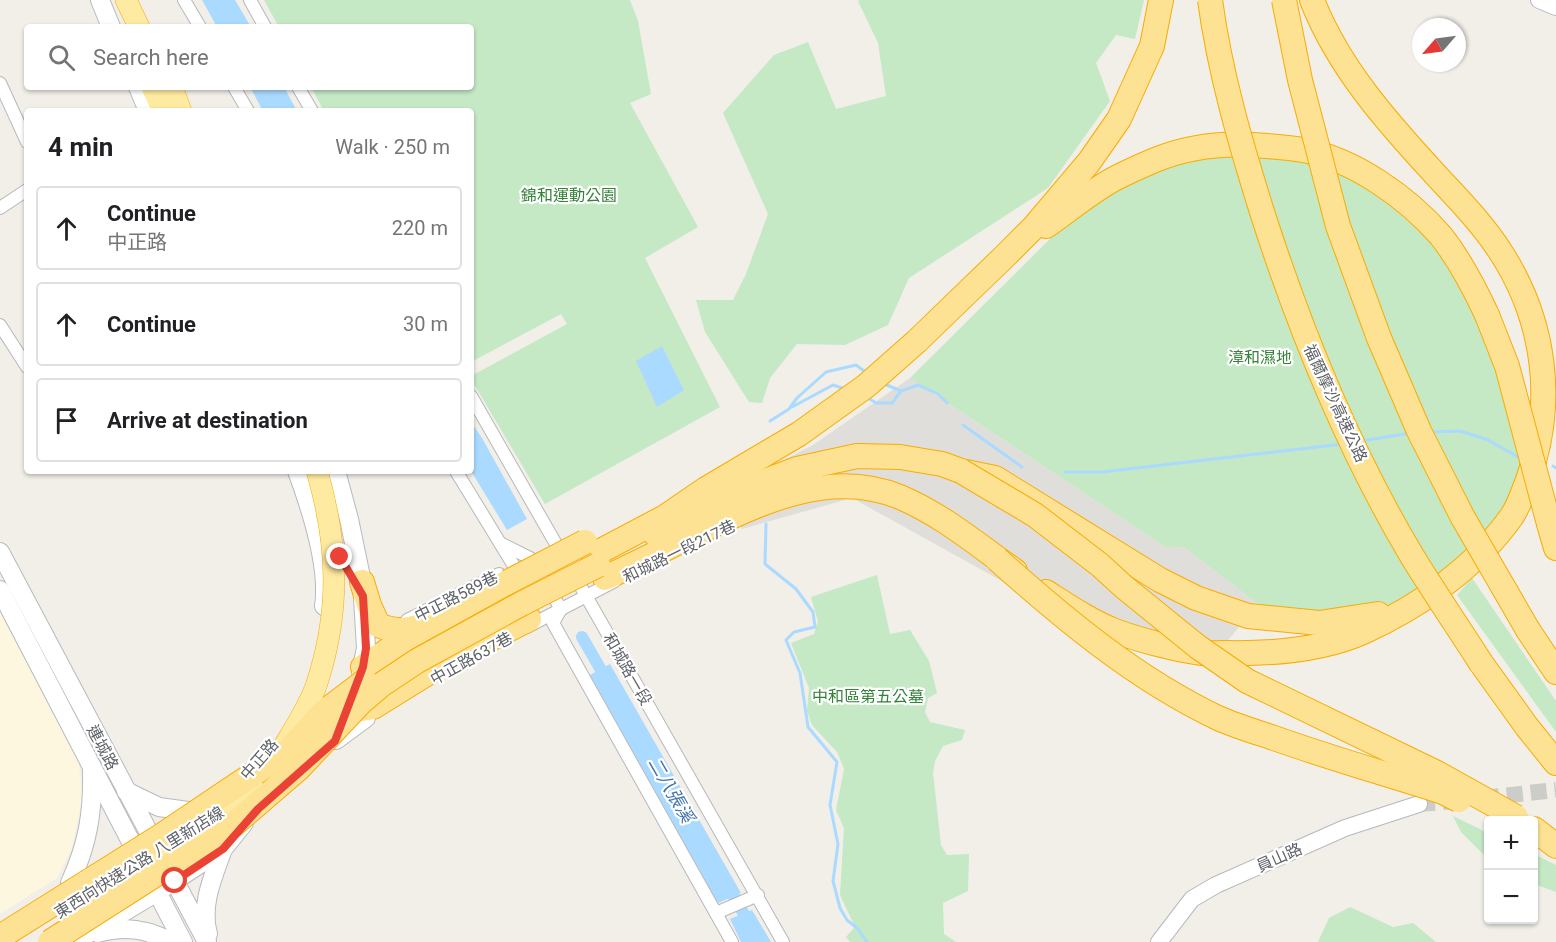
<!DOCTYPE html>
<meta charset="utf-8">
<style>
body{margin:0;font-family:Roboto,"Noto Sans TC",sans-serif;background:#f2f2f2;color:#202124}
.controls{position:absolute;right:18px;bottom:18px;display:grid;overflow:hidden;border-radius:6px;box-shadow:0 2px 4px #0004}
.controls button{width:54px;height:54px;display:grid;place-items:center;padding:0;border:0;border-bottom:2px solid #e0e0e0;background:#fff;color:#202124;font:30px sans-serif}
.compass{position:absolute;left:1412px;top:18px;width:54px;height:54px;border-radius:50%;background:#fff;box-shadow:0 2px 4px #0004;rotate:242deg}
.stop{position:absolute;width:18px;height:18px;margin:-14px;border:4px solid #ea4335;border-radius:50%;background:#fff}
.stop.end{background:#ea4335;border-color:#fff;box-shadow:0 2px 6px #0008}
.list{margin:0;padding:0;list-style:none}
h2{display:flex;justify-content:space-between;align-items:center;height:78px;margin:0;padding:0 24px;font-size:26px}
h2 small{font-size:20px;font-weight:400;color:#757577}
.list li{display:grid;grid-template-columns:39px 1fr auto;gap:18px;align-items:center;box-sizing:border-box;height:84px;margin:0 12px 12px;padding:0 12px;border:2px solid #e0e0e0;border-radius:6px}
.list b{display:block;font-size:22px;white-space:nowrap}
.list p{margin:0;font-size:20px;white-space:nowrap;color:#757577}
.list em{font-size:20px;font-style:normal;color:#757577}
.icon{flex:none;width:33px;height:33px;fill:none;stroke:currentColor;stroke-width:2;stroke-linecap:round;stroke-linejoin:round}
.map{position:relative;flex:none;width:1556px;height:942px;overflow:hidden}
.search{position:absolute;background:#fff;box-shadow:0 2px 4px #0004;left:24px;top:24px;width:450px;height:66px;display:flex;align-items:center;gap:15px;box-sizing:border-box;padding:0 21px;border-radius:6px;color:#757577;font-size:22px}
.panel{position:absolute;background:#fff;box-shadow:0 2px 4px #0004;left:24px;top:108px;width:450px;height:366px;border-radius:6px}
.map>svg:first-child{display:block}
.commercial{fill:#fef7e0}
.industrial{fill:#e0deda}
.green{fill:#c5e8c5}
.water{fill:#aadaff}
.lines{fill:none;stroke-linecap:round;stroke-linejoin:round}
.stream{stroke:#aadaff;stroke-width:3}
.canal{stroke:#aadaff;stroke-width:12}
.tertiary-tunnel{stroke:#ccccc8;stroke-width:16;stroke-dasharray:16 8;stroke-linecap:butt}
.minor-casing{stroke:#b5b8bc;stroke-width:14}
.tertiary-casing{stroke:#b5b8bc;stroke-width:18}
.secondary-casing{stroke:#b6babf;stroke-width:20}
.trunk-casing{stroke:#f9ab00;stroke-width:22}
.motorway-casing{stroke:#f9ab00;stroke-width:26}
.minor{stroke:#fff;stroke-width:12}
.tertiary{stroke:#fff;stroke-width:16}
.secondary{stroke:#fff;stroke-width:18}
.trunk{stroke:#feeaa1;stroke-width:21}
.motorway{stroke:#fde293;stroke-width:24}
.trunk-bridge-casing{stroke:#f9ab00;stroke-width:22;stroke-linecap:butt}
.motorway-bridge-casing{stroke:#f9ab00;stroke-width:26;stroke-linecap:butt}
.trunk-bridge{stroke:#feeaa1;stroke-width:21}
.motorway-bridge{stroke:#fde293;stroke-width:24}
.route{stroke:#ea4335;stroke-width:8}
.labels{text-anchor:middle;stroke-width:4.5;stroke-linejoin:round;paint-order:stroke}
.park-label{font-size:16px;fill:#348238;stroke:#fff}
.street-label{font-size:16px;fill:#5f6368;stroke:#fff}
.water-label{font-size:18px;font-style:italic;fill:#4174aa;stroke:#fff}
</style>
<div class="map">
<svg width="1556" height="942" viewBox="0 0 1556 942">
<rect width="100%" height="100%" fill="#f1efe8"/>
<polygon class="commercial" points="0,608 78,759 83,797 72,848 57,878 0,914"/>
<polygon class="industrial" points="910,378 1167,548 1184,547 1258,604 1225,644 1103,637 852,498 742,529 716,494 813,445"/>
<g class="green">
<polygon points="264,0 630,0 638,21 651,94 630,103 698,227 645,258 720,407 545,504 471,379 471,376 567,324 561,314 471,362 471,111 324,111 311,87 471,87 471,27 279,27"/>
<polygon points="860,0 1144,0 1135,39 1116,35 1096,63 1110,101 1048,188 909,278 888,325 845,345 797,344 770,378 762,403 749,402 705,332 696,300 733,300 746,274 768,214 723,113 774,55 808,42 836,109 886,96 878,43 858,1"/>
<polygon points="1297,155 1388,196 1448,256 1490,344 1520,446 1520,474 1511,501 1490,532 1426,587 1388,606 1352,613 1285,613 1258,604 1184,547 1167,548 910,378 1063,226 1106,195 1190,156"/>
<polygon points="877,575 890,634 910,630 929,661 937,693 928,698 925,712 930,722 965,730 962,740 943,746 935,761 933,773 941,845 947,855 969,854 968,891 943,903 944,934 956,942 850,942 846,937 855,927 840,895 844,828 836,810 844,769 837,752 812,725 807,711 809,688 791,643 814,634 818,621 811,597"/>
<polygon points="1472,578 1556,701 1556,732 1457,595"/>
<polygon points="1453,816 1488,833 1488,859 1461,832"/>
<polygon points="1534,854 1556,865 1556,892 1534,884"/>
<polygon points="1350,907 1393,927 1413,923 1436,942 1318,942 1329,918"/>
</g>
<g class="water">
<polygon points="202,0 235,0 251,27 217,27"/>
<polygon points="250,87 284,87 297,111 263,111"/>
<polygon points="662,346 684,390 657,407 636,361"/>
<polygon points="471,422 482,438 527,519 507,530 471,471"/>
<polygon points="610,664 741,893 718,903 590,675"/>
<polygon points="752,910 771,942 741,942 730,919"/>
</g>
<g class="lines">
<g class="stream">
<polyline points="882,383 901,391 918,385 938,394 947,403"/>
<polyline points="868,398 876,403 892,403 901,391"/>
<polyline points="792,407 833,385 845,389"/>
<polyline points="770,421 789,409 797,398 826,372 856,365 867,373"/>
<polyline points="963,425 1022,467"/>
<polyline points="1429,432 1460,431 1488,440 1518,457"/>
<polyline points="1361,441 1411,433"/>
<polyline points="1553,466 1556,468"/>
<polyline points="1065,472 1102,472 1343,444"/>
<polyline points="766,524 765,564 796,589 813,612 815,627 794,632 786,640 800,673 808,727 837,762 830,805 838,844 833,881 840,908 847,920 857,928 867,942"/>
</g>
<g class="canal">
<polyline points="582,637 608,682"/>
<polyline points="726,883 760,942"/>
</g>
<g class="tertiary-tunnel">
<polyline points="1483,798 1556,790"/>
<polyline points="1419,804 1457,801"/>
</g>
<g class="minor-casing">
<g id="minor">
<polyline points="184,0 200,27"/>
<polyline points="250,0 265,27"/>
<polyline points="0,83 27,142"/>
<polyline points="234,87 248,111"/>
<polyline points="298,87 312,111"/>
<polyline points="0,208 27,190"/>
<polyline points="0,325 27,367"/>
<polyline points="471,396 564,558"/>
<polyline points="456,471 514,566"/>
<polyline points="500,543 530,558 561,609"/>
<polyline points="573,573 783,942"/>
<polyline points="561,609 553,623 732,942"/>
<polyline points="407,620 499,574"/>
<polyline points="527,627 615,581"/>
<polyline points="716,913 758,895"/>
</g>
</g>
<g class="tertiary-casing">
<g id="tertiary">
<polyline points="1539,0 1556,7"/>
<polyline points="1159,942 1192,899 1216,885 1345,828 1419,804"/>
</g>
</g>
<g class="secondary-casing">
<g id="secondary">
<polyline points="100,0 111,27"/>
<polyline points="138,87 148,111"/>
<path d="M297 471C311 509 330 566 324 606"/>
<polyline points="336,471 349,519 362,582 366,648 361,672"/>
<polyline points="0,552 207,942"/>
<polyline points="0,590 183,942"/>
<polyline points="336,740 366,718"/>
<polyline points="126,791 159,807 188,811"/>
<path d="M70 883C88 843 93 813 92 770"/>
<path d="M98 933C124 925 147 929 171 942"/>
<path d="M208 934C200 905 213 877 223 849"/>
<polyline points="74,942 157,892 223,849 244,823"/>
</g>
</g>
<g class="trunk-casing">
<g id="trunk">
<polyline points="126,0 139,27"/>
<polyline points="152,87 163,111"/>
<polyline points="172,87 181,111"/>
</g>
</g>
<g class="motorway-casing">
<g id="motorway">
<path d="M1046 226C1068 211 1090 192 1114 179 1127 172 1141 166 1155 160 1191 145 1229 142 1267 146 1279 147 1292 148 1303 150 1354 159 1408 198 1441 236 1460 260 1474 287 1487 315"/>
<polyline points="1549,524 1556,548"/>
<polyline points="656,535 768,480 797,469 857,456 900,457 942,464 961,471 995,478 1160,580 1196,598 1248,616 1319,623 1378,614"/>
<polyline points="593,555 665,517 706,489 799,434 866,386 917,341 1006,255 1034,227 1089,162 1119,119 1152,46 1161,0"/>
<path d="M605 578C635 564 665 549 695 534 759 503 829 468 900 497 944 516 976 544 1015 571"/>
<path d="M362 582 369 605 378 625C393 631 405 632 420 626"/>
<path d="M1046 592C1068 606 1090 621 1115 631 1136 639 1174 649 1196 652 1205 654 1215 653 1225 653 1270 654 1320 651 1363 632 1419 607 1476 567 1512 516 1519 506 1523 492 1528 480 1556 402 1545 320 1500 251 1482 223 1457 198 1435 174 1387 122 1338 67 1312 0"/>
<polyline points="1528,630 1556,672"/>
<polyline points="1481,663 1527,727 1556,763"/>
<polyline points="363,667 405,639 508,582"/>
<polyline points="349,705 362,709 373,707 444,663 529,619"/>
<polyline points="1534,829 1556,846"/>
</g>
</g>
<use href="#minor" class="minor"/>
<use href="#tertiary" class="tertiary"/>
<use href="#secondary" class="secondary"/>
<use href="#trunk" class="trunk"/>
<use href="#motorway" class="motorway"/>
<g class="trunk-bridge-casing">
<g id="trunk-bridge">
<path d="M281 751C293 731 310 705 317 683 341 609 338 544 317 471"/>
<path d="M70 907C127 873 209 833 252 784"/>
</g>
</g>
<g class="motorway-bridge-casing">
<g id="motorway-bridge">
<path d="M1210 0C1220 74 1241 145 1263 215 1301 333 1348 449 1412 556 1434 592 1458 627 1481 663"/>
<polyline points="1284,0 1300,80 1338,226 1379,338 1419,431 1462,516 1528,630"/>
<polyline points="1487,315 1507,366 1549,524"/>
<polyline points="961,471 1035,515 1100,565 1124,587 1198,647 1247,681 1437,773 1516,817"/>
<path d="M997 559C1064 619 1136 679 1218 718 1236 726 1256 732 1274 738 1330 758 1387 774 1443 792L1459 800"/>
<polyline points="508,582 585,542"/>
<polyline points="0,937 161,836 289,750 324,712 365,681"/>
<polyline points="50,942 233,825 298,769 361,702 381,685 417,661 521,604 598,565"/>
</g>
</g>
<use href="#trunk-bridge" class="trunk-bridge"/>
<use href="#motorway-bridge" class="motorway-bridge"/>
</g>
<g class="lines">
<polyline class="route" points="175,881 223,849 258,809 335,741 363,667 366,648 363,596 340,557"/>
</g>
<g class="labels">
<g class="park-label">
<text x="569" y="201">錦和運動公園</text>
<text x="1260" y="363">漳和濕地</text>
<text x="868" y="702">中和區第五公墓</text>
</g>
<g class="street-label">
<text transform="translate(1336 403) rotate(65)" y="6">福爾摩沙高速公路</text>
<text transform="translate(679 551) rotate(-26)" y="6">和城路一段217巷</text>
<text transform="translate(456 596) rotate(-27)" y="6">中正路589巷</text>
<text transform="translate(471 658) rotate(-29)" y="6">中正路637巷</text>
<text transform="translate(628 669) rotate(60)" y="6">和城路一段</text>
<text transform="translate(103 747) rotate(62)" y="6">連城路</text>
<text transform="translate(259 759) rotate(-49)" y="6">中正路</text>
<text transform="translate(1279 857) rotate(-24)" y="6">員山路</text>
<text transform="translate(139 862) rotate(-32)" y="6">東西向快速公路 八里新店線</text>
</g>
<g class="water-label">
<text transform="translate(671 790) rotate(60)" y="6">二八張溪</text>
</g>
</g>
</svg>
<div class="controls">
<button>+</button>
<button>−</button>
</div>
<svg class="compass" viewBox="-18 -18 36 36"><path d="M0-13l5 13h-10z" fill="#e53935"/><path d="M0 13l5-13h-10z" fill="#757577"/></svg>
<div class="stop" style="left:175px;top:881px"></div>
<div class="stop end" style="left:340px;top:557px"></div>
<div class="search"><svg class="icon" aria-label="search" viewBox="0 0 24 24"><circle cx="10" cy="10" r="6"/><path d="M15 15l6 6"/></svg>Search here</div>
<section class="panel">
<h2>4 min<small>Walk · 250 m</small></h2>
<ul class="list">
<li><svg class="icon" aria-label="ahead" viewBox="0 0 24 24"><path d="M12 20V5M6 11l6-6 6 6"/></svg><div><b>Continue</b><p>中正路</p></div><em>220 m</em></li>
<li><svg class="icon" aria-label="ahead" viewBox="0 0 24 24"><path d="M12 20V5M6 11l6-6 6 6"/></svg><div><b>Continue</b></div><em>30 m</em></li>
<li><svg class="icon" aria-label="arrive" viewBox="0 0 24 24"><path d="M6 21V4h12l-3 4 3 4H6"/></svg><div><b>Arrive at destination</b></div></li>
</ul>
</section>
</div>
